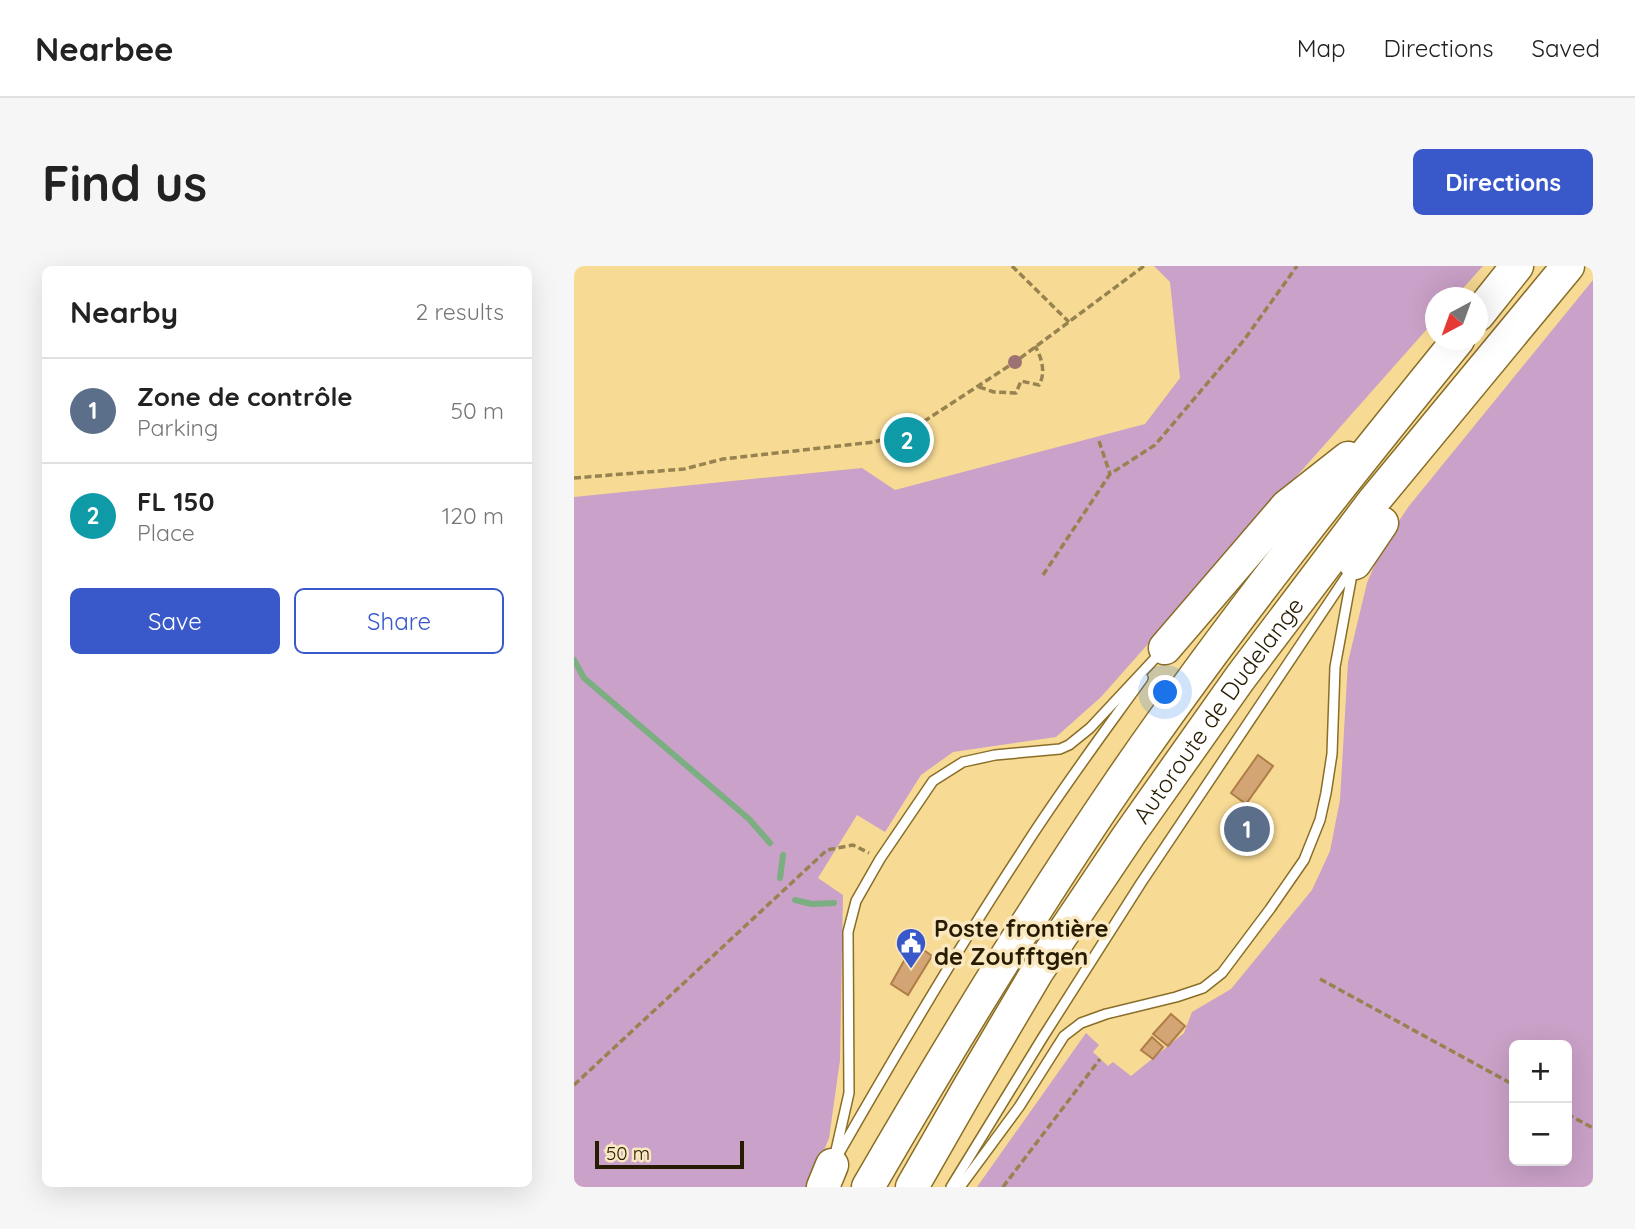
<!DOCTYPE html>
<meta charset="utf-8">
<style>
body{margin:0;font-family:Quicksand,sans-serif;background:#f6f6f6;color:#222}
.controls{position:absolute;right:21px;bottom:21px;display:grid;overflow:hidden;border-radius:10px;box-shadow:0 7px 28px #0002}
.controls button{width:63px;height:63px;display:grid;place-items:center;padding:0;border:0;border-bottom:2px solid #e0e0e0;background:#fff;color:#222;font:35px sans-serif}
.compass{position:absolute;left:851px;top:21px;width:63px;height:63px;border-radius:50%;background:#fff;box-shadow:0 7px 28px #0002;rotate:221deg}
.scale{position:absolute;left:21px;bottom:18px;width:149px;box-sizing:border-box;padding-left:7px;border:4px solid #271c01;border-top:0;font-size:19px;line-height:24px;white-space:nowrap;color:#271c01;-webkit-text-stroke:5px #fae8c0;paint-order:stroke}
.you{position:absolute;left:592px;top:427px;width:24px;height:24px;margin:-18px;border:5px solid #fff;border-radius:50%;background:#1a73e8;box-shadow:0 0 0 10px #1a73e833}
.badge{display:grid;place-items:center;width:46px;height:46px;border-radius:50%;background:#3959cb;color:#fff;font-size:23px;font-weight:700}
.pin{position:absolute;translate:-50% -50%;border:4px solid #fff;box-shadow:0 2px 7px #0006}
.list{margin:0;padding:0;list-style:none}
h2{display:flex;justify-content:space-between;align-items:center;height:91px;margin:0;padding:0 28px;font-size:30px}
h2 small{font-size:23px;font-weight:400;color:#767676}
.list li{display:grid;grid-template-columns:46px 1fr auto;gap:21px;align-items:center;box-sizing:border-box;height:105px;padding:0 28px;border-top:2px solid #e0e0e0}
.list b{display:block;font-size:26px;white-space:nowrap}
.list p{margin:0;font-size:23px;white-space:nowrap;color:#767676}
.list em{font-size:23px;font-style:normal;color:#767676}
.actions{display:flex;gap:14px;padding:21px 28px}
.actions a{flex:1;padding:16px 0;border:2px solid #3959cb;border-radius:10px;text-align:center;font-size:24px;color:#3959cb}
.actions .main{background:#3959cb;color:#fff}
.map{position:relative;flex:none;width:1019px;height:921px;overflow:hidden;border-radius:10px}
header{display:flex;align-items:center;gap:42px;box-sizing:border-box;height:98px;padding:0 35px;background:#fff;border-bottom:2px solid #e0e0e0}
header strong{font-size:33px}
nav{display:flex;gap:38px;margin-inline-start:auto;font-size:24px}
.intro{display:flex;align-items:center;justify-content:space-between;box-sizing:border-box;height:168px;padding:0 42px}
h1{margin:0;font-size:49px}
.button{padding:18px 32px;border-radius:10px;background:#3959cb;color:#fff;font-size:24px;font-weight:700}
main{display:flex;gap:42px;padding:0 42px}
aside{flex:1;background:#fff;border-radius:10px;box-shadow:0 7px 28px #0002}
.map>svg:first-child{display:block}
.green{fill:#caa1c8;fill-rule:evenodd}
.lines{fill:none;stroke-linecap:round;stroke-linejoin:round}
.stream{stroke:#7bae81;stroke-width:6}
.building{fill:#d4a574;stroke:#af7e48;stroke-width:2}
.service-casing{stroke:#896e28;stroke-width:12}
.motorway-casing{stroke:#896e28;stroke-width:35}
.path{stroke:#978350;stroke-width:3.5;stroke-dasharray:7 3.5;stroke-linecap:butt}
.service{stroke:#fff;stroke-width:9}
.motorway{stroke:#fff;stroke-width:32}
.tree{fill:#9e7272}
.labels{text-anchor:middle;stroke-width:7;stroke-linejoin:round;paint-order:stroke}
.street-label{font-size:24px;fill:#271c01;stroke:#fae8c0}
.poi-label{font-size:24px;font-weight:bold;fill:#271c01;stroke:#fae8c0;text-anchor:start}
</style>
<header>
<strong>Nearbee</strong>
<nav><a>Map</a><a>Directions</a><a>Saved</a></nav>
</header>
<div class="intro"><h1>Find us</h1><a class="button">Directions</a></div>
<main>
<aside>
<h2>Nearby<small>2 results</small></h2>
<ul class="list">
<li><span class="badge" style="background:#5c6f8a">1</span><div><b>Zone de contrôle</b><p>Parking</p></div><em>50 m</em></li>
<li><span class="badge" style="background:#0f9aa8">2</span><div><b>FL 150</b><p>Place</p></div><em>120 m</em></li>
</ul>
<div class="actions"><a class="main">Save</a><a>Share</a></div>
</aside>
<div class="map">
<svg width="1019" height="921" viewBox="0 0 1019 921">
<rect width="100%" height="100%" fill="#f7da94"/>
<g class="green">
<polygon points="580,0 909,0 881,31 862,32 861,54 527,431 482,471 379,486 347,509 311,566 283,549 244,612 269,629 266,794 255,872 235,921 0,921 0,231 288,202 321,224 571,158 606,112 596,16"/>
<path d="M1019 14V921H403L512 767 525 779 519 786 534 800 539 796 557 810 610 767 618 746 657 723 738 624 756 585 766 534 774 396 793 317 810 277 835 240ZM940 779H993V895H940Z"/>
</g>
<g class="lines">
<g class="stream">
<polyline points="0,394 10,412 175,553 196,577"/>
<polyline points="206,612 209,589"/>
<polyline points="221,634 238,638 260,637"/>
</g>
</g>
<g class="building">
<polygon points="684,489 699,500 672,538 657,527"/>
<polygon points="340,677 358,690 334,729 317,718"/>
<polygon points="597,748 611,760 594,780 579,768"/>
<polygon points="578,771 589,781 579,793 567,784"/>
</g>
<g class="lines">
<g class="service-casing">
<g id="service">
<path d="M264 889C323 786 383 684 448 585 486 525 528 469 569 412"/>
<polyline points="260,893 275,827 274,666 282,635 306,593 359,515 389,496 421,489 486,483 495,479 516,462 587,386"/>
<polyline points="377,921 469,771 567,617 778,302"/>
<polyline points="386,921 445,841 490,770 507,757 532,748 602,731 629,722 648,707 696,643 730,594 746,554 752,527 758,488 761,401 779,303"/>
</g>
</g>
<g class="motorway-casing">
<g id="motorway">
<polyline points="904,49 943,0"/>
<polyline points="781,297 808,257"/>
<polyline points="591,382 713,240 774,192"/>
<polyline points="249,921 258,899"/>
<path d="M294 921C374 783 456 648 546 516 651 363 767 218 884 74"/>
<path id="s1" d="M338 921 394 823 463 706 555 569 666 412 799 236 994 0"/>
</g>
</g>
<g class="path">
<polyline points="438,0 495,56"/>
<path d="M405 121 420 126 442 127 447 115 465 119C472 107 468 92 461 80"/>
<polyline points="525,175 536,208"/>
<polyline points="0,212 110,203 149,193 300,176 332,167 441,96 570,0"/>
<polyline points="469,309 536,208 581,179 670,74 723,0"/>
<polyline points="746,713 940,819"/>
<polyline points="0,819 253,584 279,579 295,587"/>
<polyline points="993,848 1019,862"/>
<polyline points="429,921 526,793"/>
</g>
<use href="#service" class="service"/>
<use href="#motorway" class="motorway"/>
</g>
<circle class="tree" cx="441" cy="96" r="7"/>
<defs>
<g id="civic-pin" transform="scale(1.575)"><path d="M0 17L-7.5 6A9.5 9.5 0 1 1 7.5 6Z" fill="#3959cb" stroke="#fae8c0"/><path d="M-.6-6.5H3V-4.5H.6V-3L4-1V1h2V6H-6V1h2V-1L-.6-3ZM-1.2 2.5V6h2.4V2.5Z" fill="#fff"/></g>
</defs>
<g fill-rule="evenodd">
<use href="#civic-pin" x="337" y="677"/>
</g>
<g class="labels">
<g class="street-label">
<text dy="8" stroke="none"><textPath href="#s1" startOffset="567">Autoroute de Dudelange</textPath></text>
</g>
<g class="poi-label">
<text x="360" y="671">Poste frontière<tspan x="360" dy="28">de Zoufftgen</tspan></text>
</g>
</g>
</svg>
<div class="controls">
<button>+</button>
<button>−</button>
</div>
<svg class="compass" viewBox="-18 -18 36 36"><path d="M0-13l5 13h-10z" fill="#e53935"/><path d="M0 13l5-13h-10z" fill="#767676"/></svg>
<div class="scale">50 m</div>
<div class="you"></div>
<div class="pin badge" style="left:673px;top:563px;background:#5c6f8a">1</div>
<div class="pin badge" style="left:333px;top:174px;background:#0f9aa8">2</div>
</div>
</main>
